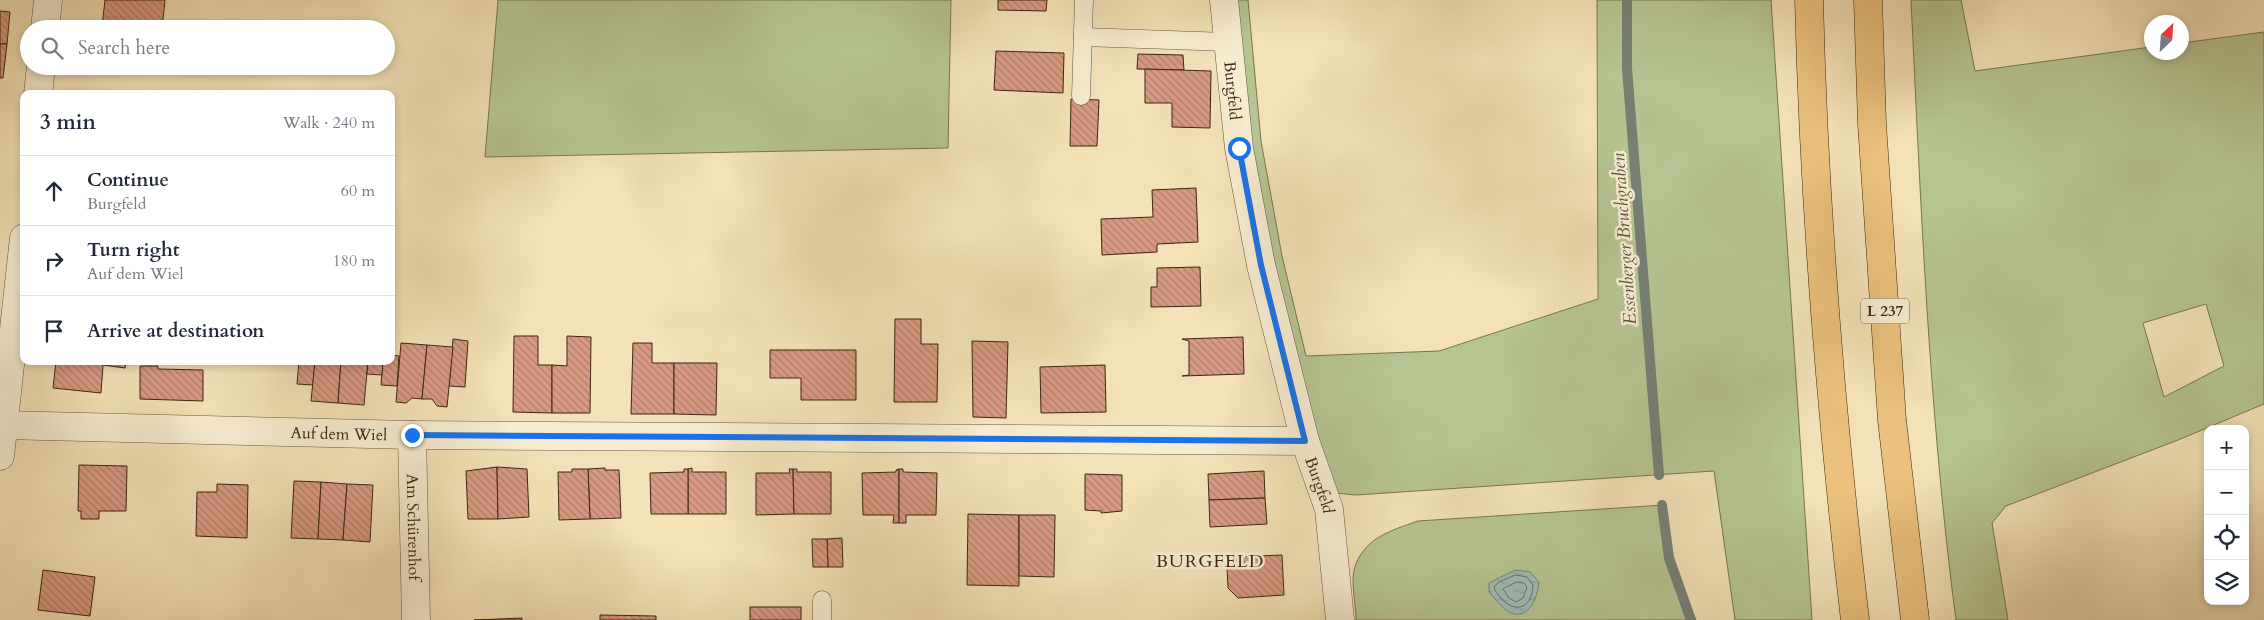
<!DOCTYPE html>
<meta charset="utf-8">
<style>
body{margin:0;font-family:Cardo,serif;background:#f6f6f7;color:#1f2937}
.controls{position:absolute;right:15px;bottom:15px;display:grid;overflow:hidden;border-radius:10px;box-shadow:0 2px 8px #0003}
.controls button{width:45px;height:45px;display:grid;place-items:center;padding:0;border:0;border-bottom:1px solid #e0e1e3;background:#fff;color:#1f2937;font:25px sans-serif}
.compass{position:absolute;left:2144px;top:15px;width:45px;height:45px;border-radius:50%;background:#fff;box-shadow:0 2px 8px #0003;rotate:25deg}
.stop{position:absolute;width:15px;height:15px;margin:-11px;border:4px solid #1a73e8;border-radius:50%;background:#fff}
.stop.end{background:#1a73e8;border-color:#fff;box-shadow:0 1px 5px #0008}
.list{margin:0;padding:0;list-style:none}
h2{display:flex;justify-content:space-between;align-items:center;height:65px;margin:0;padding:0 20px;font-size:21px}
h2 small{font-size:16px;font-weight:400;color:#747a83}
.list li{display:grid;grid-template-columns:32px 1fr auto;gap:15px;align-items:center;box-sizing:border-box;height:70px;padding:0 20px;border-top:1px solid #e0e1e3}
.list b{display:block;font-size:19px;white-space:nowrap}
.list p{margin:0;font-size:16px;white-space:nowrap;color:#747a83}
.list em{font-size:16px;font-style:normal;color:#747a83}
.icon{flex:none;width:28px;height:28px;fill:none;stroke:currentColor;stroke-width:2;stroke-linecap:round;stroke-linejoin:round}
.map{position:relative;flex:none;width:2264px;height:620px;overflow:hidden}
.search{position:absolute;background:#fff;box-shadow:0 2px 8px #0003;left:20px;top:20px;width:375px;height:55px;display:flex;align-items:center;gap:12px;box-sizing:border-box;padding:0 18px;border-radius:28px;color:#747a83;font-size:19px}
.panel{position:absolute;background:#fff;box-shadow:0 2px 8px #0003;left:20px;top:90px;width:375px;height:275px;border-radius:10px}
.map>svg:first-child{display:block}
.green{fill:#b6c492;stroke:#787452;fill-rule:evenodd}
.water{fill:url(#water-ripples);stroke:#768075}
.lines{fill:none;stroke-linecap:round;stroke-linejoin:round}
.shore{stroke:#6c7065;stroke-width:1}
.stream{stroke:#768075;stroke-width:10}
.building{fill:url(#building-back-hatch);stroke:#3b2513}
.lane-casing{stroke:#69543c;stroke-width:19}
.street-casing{stroke:#69543c;stroke-width:29}
.highway-casing{stroke:#3b2513;stroke-width:29}
.lane{stroke:#f7ecd0;stroke-width:18}
.street{stroke:#f7ecd0;stroke-width:28}
.highway{stroke:#eac07c;stroke-width:28}
.route{stroke:#1a73e8;stroke-width:6}
.labels{text-anchor:middle;stroke-width:5;stroke-linejoin:round;paint-order:stroke}
.shield{fill:#f7ecd0;stroke:#73614c;stroke-width:1}
.shield-label{font-size:15px;font-weight:bold;fill:#3b2513}
.street-label{font-size:16px;fill:#3b2513;stroke:#f7ecd0}
.water-label{font-size:18px;font-style:italic;fill:#595244;stroke:#f7ecd0}
.neighbourhood-label{font-size:18px;letter-spacing:1px;fill:#3b2513;stroke:#f7ecd0}
</style>
<div class="map">
<svg width="2264" height="620" viewBox="0 0 2264 620">
<defs>
<pattern id="water-ripples" width="26" height="14" patternUnits="userSpaceOnUse" patternTransform="scale(1.25)"><rect width="26" height="14" fill="#9ebcb7"/><path d="M2 4q2-2 4 0t4 0M15 11q2-2 4 0t4 0" fill="none" stroke="#89a19c"/></pattern>
<pattern id="building-back-hatch" width="6" height="6" patternUnits="userSpaceOnUse" patternTransform="scale(1.25)"><rect width="6" height="6" fill="#d89982"/><path d="M-1 5l2 2M0 0l6 6M5-1l2 2" fill="none" stroke="#b07d69"/></pattern>
</defs>
<rect width="100%" height="100%" fill="#f3e1b7"/>
<filter id="stains"><feTurbulence type="fractalNoise" baseFrequency=".004" numOctaves="4"/><feColorMatrix values="0 0 0 0 .2 0 0 0 0 .09 0 0 0 0 .02 0 0 0 .5 -.17"/></filter>
<radialGradient id="worn" r=".72"><stop offset=".6" stop-color="#630" stop-opacity="0"/><stop offset="1" stop-color="#630" stop-opacity=".3"/></radialGradient>
<g class="green">
<polygon points="498,0 951,0 948,148 485,157"/>
<path d="M1234 0H1248L1261 141 1282 256 1306 356 1439 351 1598 299 1597 0H1771L1812 620H1735L1714 471 1356 495 1336 493C1298 378 1266 259 1248 140 1241 94 1239 46 1234 0Z"/>
<path d="M1911 0H1961L1975 71 2151 47 2152 52H2182V43L2264 32V404L2178 440 2006 506 1992 523 2008 620H1956C1929 415 1921 207 1911 0ZM2206 304 2224 366 2164 397 2143 323Z"/>
<path d="M1664 505 1676 577 1696 620H1356C1356 607 1351 582 1354 570 1363 538 1390 531 1418 521Z"/>
</g>
<path class="water" d="M1515 570 1530 572 1539 582C1538 595 1531 617 1514 614 1504 612 1496 599 1489 592V583Z"/>
<g class="lines">
<g class="shore">
<path d="M1516 575 1527 577 1533 585C1532 608 1516 615 1500 597 1497 593 1495 592 1494 587L1499 582Z"/>
<polygon points="1517,582 1524,583 1527,587 1523,598 1516,602 1509,598 1503,589"/>
</g>
<g class="stream">
<polyline points="1627,0 1627,68 1659,475"/>
<polyline points="1662,505 1669,558 1691,620"/>
</g>
</g>
<g class="building">
<polygon points="105,0 165,0 162,29 102,27"/>
<polygon points="998,0 1047,0 1046,11 998,10"/>
<polygon points="0,11 10,12 7,44 0,44"/>
<polygon points="0,44 7,44 3,78 0,78"/>
<polygon points="996,51 1064,53 1063,93 994,90"/>
<polygon points="1138,54 1183,55 1184,70 1137,69"/>
<polygon points="98,66 158,66 158,71 163,72 162,74"/>
<polygon points="1145,69 1211,71 1210,128 1172,127 1172,103 1145,103"/>
<polygon points="1071,99 1099,100 1097,146 1070,146"/>
<polygon points="1196,188 1198,242 1157,244 1157,252 1102,255 1101,219 1153,217 1152,190"/>
<polygon points="1200,267 1201,306 1151,307 1151,287 1157,287 1157,268"/>
<polygon points="895,319 921,319 921,344 938,344 937,402 894,402"/>
<polygon points="514,336 538,336 538,365 552,365 552,413 513,412"/>
<polygon points="567,336 591,337 590,413 552,413 552,365 567,366"/>
<polygon points="1243,337 1244,374 1182,376 1189,375 1189,341 1182,339"/>
<polygon points="453,339 468,341 465,387 449,386"/>
<polygon points="972,341 1008,342 1006,418 973,417"/>
<polygon points="401,343 427,345 422,399 412,398 406,403 396,402"/>
<polygon points="633,343 652,343 652,363 674,363 674,414 631,414"/>
<polygon points="427,345 453,347 447,407 437,406 432,399 422,399"/>
<polygon points="770,350 856,350 856,400 801,400 801,378 770,378"/>
<polygon points="391,355 399,356 397,386 381,385 383,361 391,361"/>
<polygon points="56,361 126,361 125,368 103,365 101,393 53,388"/>
<polygon points="299,361 315,361 313,385 297,384"/>
<polygon points="315,361 341,361 338,403 311,401"/>
<polygon points="341,361 368,361 364,405 338,403"/>
<polygon points="368,361 383,361 382,375 367,374"/>
<polygon points="674,363 717,363 716,415 674,414"/>
<polygon points="1105,365 1106,412 1041,413 1040,367"/>
<polygon points="140,366 158,366 158,369 203,370 203,401 140,399"/>
<polygon points="79,465 127,466 126,511 99,511 99,519 81,519 81,511 78,511"/>
<polygon points="497,467 498,519 468,519 466,471"/>
<polygon points="497,467 527,469 529,517 498,519"/>
<polygon points="605,468 605,470 619,470 621,518 590,519 588,469"/>
<polygon points="692,468 692,472 726,472 726,514 688,514 688,469"/>
<polygon points="572,469 588,469 590,519 559,520 558,472 572,472"/>
<polygon points="684,469 688,469 688,514 651,514 650,473 684,472"/>
<polygon points="789,469 793,469 794,514 756,515 756,473 790,473"/>
<polygon points="793,469 797,469 797,472 831,472 831,514 794,514"/>
<polygon points="899,469 899,523 893,523 894,515 863,515 862,473 896,472 896,470"/>
<polygon points="899,469 903,469 903,472 937,473 936,515 906,515 906,523 899,523"/>
<polygon points="1264,471 1265,498 1209,500 1208,474"/>
<polygon points="1085,474 1122,475 1122,511 1101,513 1101,511 1085,510"/>
<polygon points="294,481 321,482 318,539 291,538"/>
<polygon points="321,482 347,484 343,540 318,539"/>
<polygon points="217,484 248,485 247,538 196,536 197,492 217,492"/>
<polygon points="347,484 373,485 370,542 343,540"/>
<polygon points="1265,498 1267,524 1210,527 1209,500"/>
<polygon points="968,514 1019,515 1019,586 967,585"/>
<polygon points="1019,515 1055,515 1054,577 1019,576"/>
<polygon points="842,538 843,567 828,567 827,539"/>
<polygon points="812,539 827,539 828,567 813,567"/>
<polygon points="1282,555 1284,595 1238,598 1228,588 1227,568 1237,557"/>
<polygon points="43,570 95,577 90,616 38,610"/>
<rect x="750" y="607" width="51" height="13"/>
<polygon points="600,615 656,616 656,620 600,620"/>
<polygon points="522,618 522,620 474,620"/>
</g>
<g class="lines">
<g class="lane-casing">
<g id="lane">
<polyline points="1083,37 1228,42"/>
<polyline points="1081,96 1084,0"/>
<polyline points="822,620 822,600"/>
</g>
</g>
<g class="street-casing">
<g id="street">
<path id="s1" d="M1224 0 1239 148 1261 265 1305 441 1329 509 1340 620"/>
<polyline points="45,29 48,0"/>
<polyline points="38,94 41,66"/>
<path id="s2" d="M3 425 412 435 1305 441"/>
<path id="s3" d="M412 435 416 620"/>
<polyline points="0,456 24,238"/>
</g>
</g>
<g class="highway-casing">
<g id="highway">
<path d="M1809 0C1814 207 1831 414 1855 620"/>
<polyline points="1868,0 1872,124 1892,420 1915,620"/>
</g>
</g>
<use href="#lane" class="lane"/>
<use href="#street" class="street"/>
<use href="#highway" class="highway"/>
</g>
<g class="lines">
<polyline class="route" points="412,435 1305,441 1261,265 1239,148"/>
</g>
<g class="labels">
<rect class="shield" x="1861" y="298.5" width="48" height="25" rx="4"/>
<g class="shield-label">
<text x="1885" y="316">L 237</text>
</g>
<g class="street-label">
<text dy="6" stroke="none"><textPath href="#s1" startOffset="91">Burgfeld</textPath></text>
<text dy="6" stroke="none"><textPath href="#s2" startOffset="336">Auf dem Wiel</textPath></text>
<text dy="6" stroke="none"><textPath href="#s1" startOffset="496">Burgfeld</textPath></text>
<text dy="6" stroke="none"><textPath href="#s3" startOffset="92">Am Schürenhof</textPath></text>
</g>
<g class="water-label">
<text transform="translate(1624 239) rotate(-94)" y="6">Essenberger Bruchgraben</text>
</g>
<g class="neighbourhood-label">
<text x="1210" y="567">BURGFELD</text>
</g>
</g>
<rect width="100%" height="100%" filter="url(#stains)"/>
<rect width="100%" height="100%" fill="url(#worn)"/>
</svg>
<div class="controls">
<button>+</button>
<button>−</button>
<button><svg class="icon" aria-label="locate" viewBox="0 0 24 24"><circle cx="12" cy="12" r="6"/><path d="M12 2v4M12 18v4M2 12h4M18 12h4"/></svg></button>
<button><svg class="icon" aria-label="layers" viewBox="0 0 24 24"><path d="M12 4l9 5-9 5-9-5zM3 14l9 5 9-5"/></svg></button>
</div>
<svg class="compass" viewBox="-18 -18 36 36"><path d="M0-13l5 13h-10z" fill="#e53935"/><path d="M0 13l5-13h-10z" fill="#747a83"/></svg>
<div class="stop" style="left:1239px;top:148px"></div>
<div class="stop end" style="left:412px;top:435px"></div>
<div class="search"><svg class="icon" aria-label="search" viewBox="0 0 24 24"><circle cx="10" cy="10" r="6"/><path d="M15 15l6 6"/></svg>Search here</div>
<section class="panel">
<h2>3 min<small>Walk · 240 m</small></h2>
<ul class="list">
<li><svg class="icon" aria-label="ahead" viewBox="0 0 24 24"><path d="M12 20V5M6 11l6-6 6 6"/></svg><div><b>Continue</b><p>Burgfeld</p></div><em>60 m</em></li>
<li><svg class="icon" aria-label="right" viewBox="0 0 24 24"><path d="M7 20v-9h11M14 6l5 5-5 5"/></svg><div><b>Turn right</b><p>Auf dem Wiel</p></div><em>180 m</em></li>
<li><svg class="icon" aria-label="arrive" viewBox="0 0 24 24"><path d="M6 21V4h12l-3 4 3 4H6"/></svg><div><b>Arrive at destination</b></div></li>
</ul>
</section>
</div>
